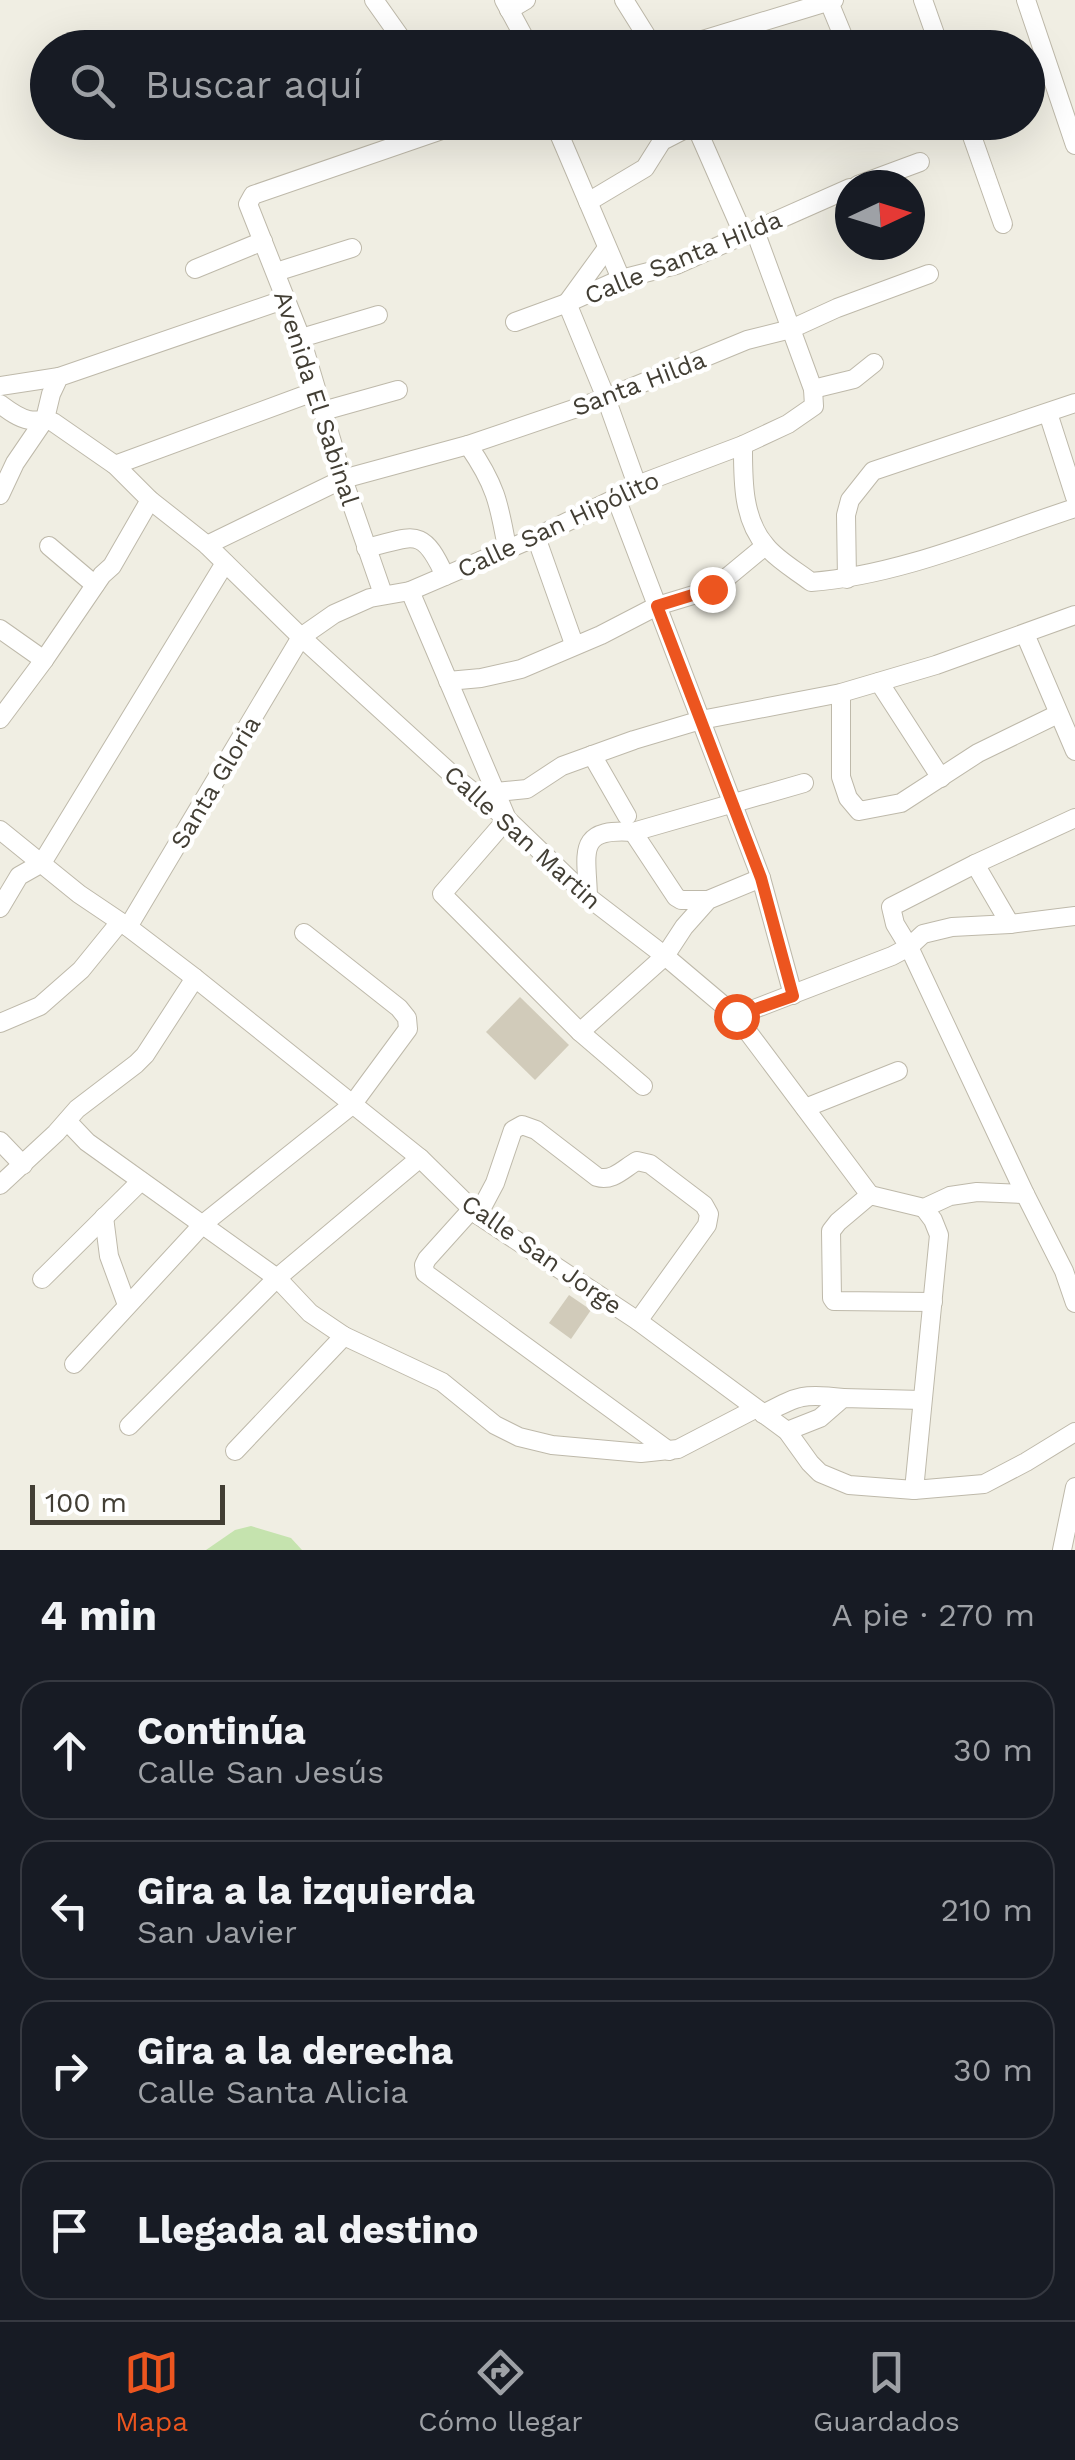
<!DOCTYPE html>
<html lang="es">
<meta charset="utf-8">
<style>
body{margin:0;font-family:"Work Sans",sans-serif;background:#20242c;color:#f1f3f6}
.compass{position:absolute;left:835px;top:170px;width:90px;height:90px;border-radius:50%;background:#171b24;box-shadow:0 10px 40px #0002;rotate:86deg}
.scale{position:absolute;left:30px;bottom:25px;width:195px;box-sizing:border-box;padding-left:10px;border:5px solid #423e34;border-top:0;font-size:28px;line-height:35px;white-space:nowrap;color:#423e34;-webkit-text-stroke:8px #fff;paint-order:stroke}
.stop{position:absolute;width:30px;height:30px;margin:-22px;border:8px solid #ec551f;border-radius:50%;background:#fff}
.stop.end{background:#ec551f;border-color:#fff;box-shadow:0 2px 10px #0008}
.list{margin:0;padding:0;list-style:none}
h2{display:flex;justify-content:space-between;align-items:center;height:130px;margin:0;padding:0 40px;font-size:42px}
h2 small{font-size:32px;font-weight:400;color:#9ea1a6}
.list li{display:grid;grid-template-columns:65px 1fr auto;gap:30px;align-items:center;box-sizing:border-box;height:140px;margin:0 20px 20px;padding:0 20px;border:2px solid #363941;border-radius:30px}
.list b{display:block;font-size:38px;white-space:nowrap}
.list p{margin:0;font-size:32px;white-space:nowrap;color:#9ea1a6}
.list em{font-size:32px;font-style:normal;color:#9ea1a6}
.icon{flex:none;width:55px;height:55px;fill:none;stroke:currentColor;stroke-width:2;stroke-linecap:round;stroke-linejoin:round}
.map{position:relative;flex:none;width:1075px;height:1550px;overflow:hidden}
.search{position:absolute;background:#171b24;box-shadow:0 10px 40px #0002;left:30px;right:30px;top:30px;height:110px;display:flex;align-items:center;gap:25px;box-sizing:border-box;padding:0 35px;border-radius:55px;color:#9ea1a6;font-size:38px}
.sheet{height:770px;background:#171b24}
nav{display:flex;justify-content:space-around;align-items:center;box-sizing:border-box;height:140px;border-top:2px solid #363941;background:#171b24;font-size:28px;color:#9ea1a6}
nav a{display:grid;justify-items:center;gap:5px}
nav .on{color:#ec551f}
.map>svg:first-child{display:block}
.green{fill:#c5e3ae}
.building{fill:#d1cbba}
.lines{fill:none;stroke-linecap:round;stroke-linejoin:round}
.minor-casing{stroke:#beb9aa;stroke-width:20}
.minor{stroke:#fff;stroke-width:18}
.route{stroke:#ec551f;stroke-width:12}
.labels{text-anchor:middle;stroke-width:9;stroke-linejoin:round;paint-order:stroke}
.street-label{font-size:25px;fill:#423e34;stroke:#fff}
</style>
<div class="map">
<svg width="1075" height="1550" viewBox="0 0 1075 1550">
<rect width="100%" height="100%" fill="#f0eee3"/>
<polygon class="green" points="251,1526 291,1538 302,1550 206,1550 235,1530"/>
<g class="building">
<polygon points="520,997 569,1045 535,1080 486,1032"/>
<polygon points="569,1295 591,1310 571,1339 549,1323"/>
</g>
<g class="lines">
<g class="minor-casing">
<g id="minor">
<polyline points="374,0 408,48"/>
<polyline points="504,0 530,48"/>
<polyline points="624,0 654,48"/>
<polyline points="923,0 940,48"/>
<polyline points="1026,0 1075,145"/>
<polyline points="829,2 848,48"/>
<polyline points="509,10 526,0"/>
<polyline points="676,48 834,0"/>
<polyline points="554,122 621,279"/>
<polyline points="694,122 744,236"/>
<polyline points="967,122 1003,224"/>
<polyline points="858,185 920,162"/>
<polyline points="588,202 645,168 662,141 695,124"/>
<polyline points="607,248 567,303 606,398 637,485"/>
<polyline points="195,269 263,241"/>
<polyline points="276,272 352,248"/>
<polyline points="515,322 567,303 621,279 676,265 850,188"/>
<polyline points="301,338 378,315"/>
<polyline points="0,386 59,377"/>
<polyline points="813,389 854,379 874,363"/>
<path d="M0 404C8 410 18 418 29 420 38 422 43 418 53 422L115 465 150 500 207 545 301 637 457 779 507 819 588 897 665 956 736 1016 870 1195"/>
<polyline points="323,411 398,390"/>
<polyline points="1048,413 1075,497"/>
<path d="M468 445C495 484 499 502 507 548"/>
<path d="M743 445C743 478 742 519 766 546 777 560 797 571 811 582 901 575 989 536 1075 508"/>
<polyline points="115,465 316,391"/>
<polyline points="0,495 15,463 45,419 51,394 59,377 286,299"/>
<polyline points="616,498 761,878 793,995"/>
<polyline points="536,537 574,644"/>
<polyline points="207,545 343,479 468,445 606,398 747,340 791,329 837,308 929,274"/>
<polyline points="49,546 95,585"/>
<path d="M366 548C414 537 422 525 445 576"/>
<polyline points="847,579 846,515 850,500 873,471 1075,403"/>
<polyline points="410,591 507,819 442,894 580,1032 643,1086"/>
<polyline points="383,594 343,479 301,338 248,204 253,195 465,122"/>
<polyline points="0,629 44,660"/>
<polyline points="1025,634 1075,751"/>
<polyline points="448,681 481,678 521,669 601,635 657,606 713,589 765,546"/>
<polyline points="879,682 941,778"/>
<polyline points="841,693 841,777 848,798 859,811 901,803 978,753 1058,714"/>
<polyline points="0,719 44,660 102,575 112,566 150,500"/>
<polyline points="592,755 627,816"/>
<polyline points="496,792 527,789 562,766 634,740 701,720 841,693 936,665 1075,615"/>
<polyline points="1075,818 975,864 891,907 895,924 909,947 1025,1194 1064,1271 1075,1303"/>
<polyline points="0,830 79,894 128,927 195,978 420,1158 478,1215 638,1321 787,1431 810,1463 820,1473 849,1485 914,1490 984,1484 1026,1462 1075,1432"/>
<polyline points="633,832 676,897 681,900 708,900"/>
<polyline points="975,864 1010,924"/>
<path d="M588 897C587 853 575 828 633 832L804 783"/>
<polyline points="0,908 19,876 42,863 225,563"/>
<polyline points="128,927 301,637 334,614 370,598 410,591 536,537 616,498 637,485 743,445 788,424 814,406 813,389 755,231"/>
<polyline points="736,1016 892,956 909,947 923,934 952,927 1010,924 1075,916"/>
<polyline points="0,1023 40,1006 81,970 120,922"/>
<polyline points="580,1032 665,956 684,927 708,900 761,878"/>
<polyline points="805,1108 898,1071"/>
<polyline points="67,1121 87,1142 277,1278 310,1313 344,1336 442,1382 495,1425 519,1437 552,1445 641,1453 678,1449 755,1409"/>
<polyline points="0,1141 23,1165"/>
<polyline points="0,1185 56,1133 77,1109 136,1064 145,1055 195,978"/>
<polyline points="472,1209 427,1259 424,1265 425,1273 669,1451"/>
<path d="M478 1215 495 1183 513 1130 522 1125 536 1130 597 1177C613 1182 624 1168 637 1161L650 1164 704 1205 709 1214 707 1225 638 1321"/>
<polyline points="104,1217 109,1256 127,1305"/>
<polyline points="42,1279 141,1181"/>
<polyline points="933,1302 834,1301 832,1298 831,1231 838,1222 870,1195 924,1208 950,1196 977,1192 1025,1194"/>
<polyline points="74,1364 203,1224 352,1105 408,1029 407,1018 399,1008 304,933"/>
<path d="M763 1414C798 1396 802 1393 843 1398"/>
<polyline points="129,1426 277,1278 420,1158"/>
<polyline points="787,1431 820,1418 843,1398 922,1400"/>
<polyline points="235,1451 344,1336"/>
<polyline points="914,1490 939,1235 933,1220 924,1208"/>
<polyline points="1062,1550 1075,1487"/>
</g>
</g>
<use href="#minor" class="minor"/>
</g>
<g class="lines">
<polyline class="route" points="712,589 657,606 761,878 793,996 736,1016"/>
</g>
<g class="labels">
<g class="street-label">
<text transform="translate(683 257) rotate(-22)" y="9">Calle Santa Hilda</text>
<text transform="translate(639 383) rotate(-21)" y="9">Santa Hilda</text>
<text transform="translate(317 398) rotate(72)" y="9">Avenida El Sabinal</text>
<text transform="translate(558 524) rotate(-25)" y="9">Calle San Hipólito</text>
<text transform="translate(215 782) rotate(-59)" y="9">Santa Gloria</text>
<text transform="translate(523 837) rotate(42)" y="9">Calle San Martin</text>
<text transform="translate(542 1254) rotate(35)" y="9">Calle San Jorge</text>
</g>
</g>
</svg>
<svg class="compass" viewBox="-18 -18 36 36"><path d="M0-13l5 13h-10z" fill="#e53935"/><path d="M0 13l5-13h-10z" fill="#9ea1a6"/></svg>
<div class="scale">100 m</div>
<div class="stop" style="left:736px;top:1016px"></div>
<div class="stop end" style="left:712px;top:589px"></div>
<div class="search"><svg class="icon" aria-label="search" viewBox="0 0 24 24"><circle cx="10" cy="10" r="6"/><path d="M15 15l6 6"/></svg>Buscar aquí</div>
</div>
<section class="sheet">
<h2>4 min<small>A pie · 270 m</small></h2>
<ul class="list">
<li><svg class="icon" aria-label="ahead" viewBox="0 0 24 24"><path d="M12 20V5M6 11l6-6 6 6"/></svg><div><b>Continúa</b><p>Calle San Jesús</p></div><em>30 m</em></li>
<li><svg class="icon" aria-label="left" viewBox="0 0 24 24"><path d="M17 20v-9H6M10 6l-5 5 5 5"/></svg><div><b>Gira a la izquierda</b><p>San Javier</p></div><em>210 m</em></li>
<li><svg class="icon" aria-label="right" viewBox="0 0 24 24"><path d="M7 20v-9h11M14 6l5 5-5 5"/></svg><div><b>Gira a la derecha</b><p>Calle Santa Alicia</p></div><em>30 m</em></li>
<li><svg class="icon" aria-label="arrive" viewBox="0 0 24 24"><path d="M6 21V4h12l-3 4 3 4H6"/></svg><div><b>Llegada al destino</b></div></li>
</ul>
</section>
<nav>
<a class="on"><svg class="icon" aria-label="map" viewBox="0 0 24 24"><path d="M3 6l6-2 6 2 6-2v14l-6 2-6-2-6 2zM9 4v14M15 6v14"/></svg>Mapa</a>
<a><svg class="icon" aria-label="directions" viewBox="0 0 24 24"><path d="M12 3l9 9-9 9-9-9zM9 14v-3h6M13 9l2 2-2 2"/></svg>Cómo llegar</a>
<a><svg class="icon" aria-label="saved" viewBox="0 0 24 24"><path d="M7 4h10v16l-5-4-5 4z"/></svg>Guardados</a>
</nav>
